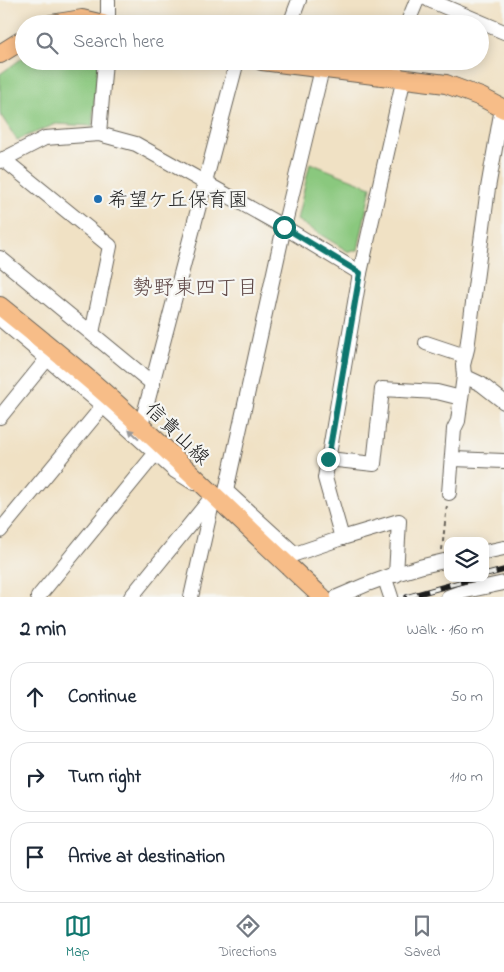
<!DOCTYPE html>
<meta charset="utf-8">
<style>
body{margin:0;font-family:"Indie Flower","Klee One",sans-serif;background:#f2f2f3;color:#1f2937}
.controls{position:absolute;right:15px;bottom:15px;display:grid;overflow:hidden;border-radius:10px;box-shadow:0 2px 12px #0003}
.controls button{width:45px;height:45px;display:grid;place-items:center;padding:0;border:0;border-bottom:1px solid #e0e1e3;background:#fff;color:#1f2937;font:25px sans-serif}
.stop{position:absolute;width:15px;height:15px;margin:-11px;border:4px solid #0f766e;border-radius:50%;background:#fff}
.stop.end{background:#0f766e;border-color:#fff;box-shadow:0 1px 5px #0008}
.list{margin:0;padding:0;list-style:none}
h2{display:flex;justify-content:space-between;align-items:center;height:65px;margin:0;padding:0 20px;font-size:21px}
h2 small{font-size:16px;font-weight:400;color:#747a83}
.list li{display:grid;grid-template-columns:32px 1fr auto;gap:15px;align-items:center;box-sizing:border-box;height:70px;margin:0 10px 10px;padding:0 10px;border:1px solid #e0e1e3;border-radius:20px}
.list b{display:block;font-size:19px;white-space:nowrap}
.list em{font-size:16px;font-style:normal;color:#747a83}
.icon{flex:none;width:28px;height:28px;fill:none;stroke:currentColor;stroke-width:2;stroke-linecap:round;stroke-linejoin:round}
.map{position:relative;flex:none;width:504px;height:597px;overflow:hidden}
.search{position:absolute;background:#fff;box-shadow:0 2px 12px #0003;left:15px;right:15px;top:15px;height:55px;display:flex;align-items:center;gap:12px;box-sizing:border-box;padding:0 18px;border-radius:28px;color:#747a83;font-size:19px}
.sheet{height:305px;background:#fff}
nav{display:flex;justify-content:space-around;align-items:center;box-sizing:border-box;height:70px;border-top:1px solid #e0e1e3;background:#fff;font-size:14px;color:#747a83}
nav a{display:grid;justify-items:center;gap:2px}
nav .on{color:#0f766e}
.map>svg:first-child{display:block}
.green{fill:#8ac87e;stroke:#53724d}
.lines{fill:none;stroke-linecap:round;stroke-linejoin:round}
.minor-casing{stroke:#666157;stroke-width:16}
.major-casing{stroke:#666157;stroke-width:20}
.path{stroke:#666157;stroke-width:2;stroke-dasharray:4 4;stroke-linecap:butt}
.minor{stroke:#fff;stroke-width:14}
.major{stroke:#f7bd88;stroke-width:18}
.rail-casing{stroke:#1c1c1c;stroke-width:5.5}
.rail{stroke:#f6f6f2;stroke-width:4;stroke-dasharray:11;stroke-linecap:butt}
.oneway{fill:#999}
.route{stroke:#0f766e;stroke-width:6}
.poi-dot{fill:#1f6fb2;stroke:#f6f6f2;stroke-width:2}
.labels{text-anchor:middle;stroke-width:4.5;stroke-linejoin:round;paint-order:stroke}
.poi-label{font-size:20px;fill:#1c1c1c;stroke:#f6f6f2;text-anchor:start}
.street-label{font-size:20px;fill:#1c1c1c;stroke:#f6f6f2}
.neighbourhood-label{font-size:21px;fill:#5d4645;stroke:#f6f6f2}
</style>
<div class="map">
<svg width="504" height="597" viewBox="0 0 504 597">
<rect width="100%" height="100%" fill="#f6f6f2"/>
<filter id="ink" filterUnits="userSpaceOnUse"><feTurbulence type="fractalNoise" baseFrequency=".02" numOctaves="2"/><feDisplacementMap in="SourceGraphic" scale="10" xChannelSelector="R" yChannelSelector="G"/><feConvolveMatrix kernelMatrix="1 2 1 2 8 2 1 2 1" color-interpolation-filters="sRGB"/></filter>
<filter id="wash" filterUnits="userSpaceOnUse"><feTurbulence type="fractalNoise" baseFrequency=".0096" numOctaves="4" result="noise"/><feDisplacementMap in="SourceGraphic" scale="20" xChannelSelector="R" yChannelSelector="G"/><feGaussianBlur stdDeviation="1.12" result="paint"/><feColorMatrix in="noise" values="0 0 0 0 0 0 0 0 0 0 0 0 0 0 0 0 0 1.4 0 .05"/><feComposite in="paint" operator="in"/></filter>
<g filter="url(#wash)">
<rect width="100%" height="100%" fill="#f0e1c4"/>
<g class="green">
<polygon points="24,57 24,61 99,61 92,126 56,124 17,140 0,114 0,74"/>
<polygon points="310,163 371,187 358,250 349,252 297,220"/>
</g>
</g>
<g filter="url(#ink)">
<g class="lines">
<g class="minor-casing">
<g id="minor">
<polyline points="108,0 108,24"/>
<polyline points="429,0 504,32"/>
<polyline points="290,24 299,0"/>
<polyline points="407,24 417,0"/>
<polyline points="322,69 284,227 226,491 295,554 342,538 325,478 360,273 402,86 394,68 396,61"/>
<polyline points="502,108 488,188 467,349 463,365 464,376 481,384 504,402"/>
<polyline points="99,134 105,61"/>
<polyline points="3,159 110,246 92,333"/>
<polyline points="0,161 45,138 99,134 136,144 284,227 360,273"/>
<polyline points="0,258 153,384"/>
<polyline points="0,319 103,406 175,471 194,483"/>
<polyline points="426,343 465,356"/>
<polyline points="0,417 47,359"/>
<polyline points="141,426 237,61"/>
<polyline points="328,459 374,464 382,389 437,392 461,398"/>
<polyline points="453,459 504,461"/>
<polyline points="449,493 454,429 458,421 464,376"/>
<polyline points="0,531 103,406"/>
<polyline points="342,538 399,521 396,575"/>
<polyline points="485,552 504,548"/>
<polyline points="386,582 391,597"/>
<polyline points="38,597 155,454"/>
<polyline points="131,597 213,496"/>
<polyline points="191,597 213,499"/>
<path d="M337 597C372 581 410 568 448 560"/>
<polyline points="448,597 461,592 504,583"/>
</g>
</g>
<g class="major-casing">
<g id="major">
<polyline points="51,24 82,19 103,24"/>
<polyline points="0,54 24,39"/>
<polyline points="262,61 446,84 481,97 504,109"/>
<path d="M0 306C48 345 97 384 142 427 202 483 261 541 322 597"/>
</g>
</g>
<polyline class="path" points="442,550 447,505"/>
<use href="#minor" class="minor"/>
<use href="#major" class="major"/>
<g class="rail-casing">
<g id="rail">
<polyline points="485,575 504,570"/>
<polyline points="407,597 475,578"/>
</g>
</g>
<use href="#rail" class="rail"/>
</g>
<defs><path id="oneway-solid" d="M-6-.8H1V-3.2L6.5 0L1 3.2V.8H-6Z" transform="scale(1.25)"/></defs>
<use class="oneway" href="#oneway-solid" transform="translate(134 434) rotate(-137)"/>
</g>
<g class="lines" filter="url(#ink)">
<polyline class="route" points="284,227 360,273 328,459"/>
</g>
<circle class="poi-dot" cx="98" cy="199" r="5"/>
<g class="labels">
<g class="poi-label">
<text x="108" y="206">希望ケ丘保育園</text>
</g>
<g class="street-label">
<text transform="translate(178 433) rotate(44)" y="7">信貴山線</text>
</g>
<g class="neighbourhood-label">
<text x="195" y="294">勢野東四丁目</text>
</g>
</g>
</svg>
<div class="controls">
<button><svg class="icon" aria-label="layers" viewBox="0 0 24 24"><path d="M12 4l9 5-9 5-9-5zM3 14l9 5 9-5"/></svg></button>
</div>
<div class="stop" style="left:284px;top:227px"></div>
<div class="stop end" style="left:328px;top:459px"></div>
<div class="search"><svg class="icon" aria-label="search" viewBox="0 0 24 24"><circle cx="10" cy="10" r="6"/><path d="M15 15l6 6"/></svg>Search here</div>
</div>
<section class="sheet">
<h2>2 min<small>Walk · 160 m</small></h2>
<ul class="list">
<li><svg class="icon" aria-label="ahead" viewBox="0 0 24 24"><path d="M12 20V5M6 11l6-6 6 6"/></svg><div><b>Continue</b></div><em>50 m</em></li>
<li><svg class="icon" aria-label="right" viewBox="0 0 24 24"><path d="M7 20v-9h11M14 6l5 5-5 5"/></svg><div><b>Turn right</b></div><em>110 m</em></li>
<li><svg class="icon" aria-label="arrive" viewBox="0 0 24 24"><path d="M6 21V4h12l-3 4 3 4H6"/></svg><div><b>Arrive at destination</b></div></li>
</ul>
</section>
<nav>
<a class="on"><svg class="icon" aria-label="map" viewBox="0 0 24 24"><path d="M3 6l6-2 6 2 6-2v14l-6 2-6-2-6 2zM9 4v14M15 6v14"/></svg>Map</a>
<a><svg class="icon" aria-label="directions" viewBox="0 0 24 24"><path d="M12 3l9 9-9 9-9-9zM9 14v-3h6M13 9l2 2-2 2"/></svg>Directions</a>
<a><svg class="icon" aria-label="saved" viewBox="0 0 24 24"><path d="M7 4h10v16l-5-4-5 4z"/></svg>Saved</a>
</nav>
